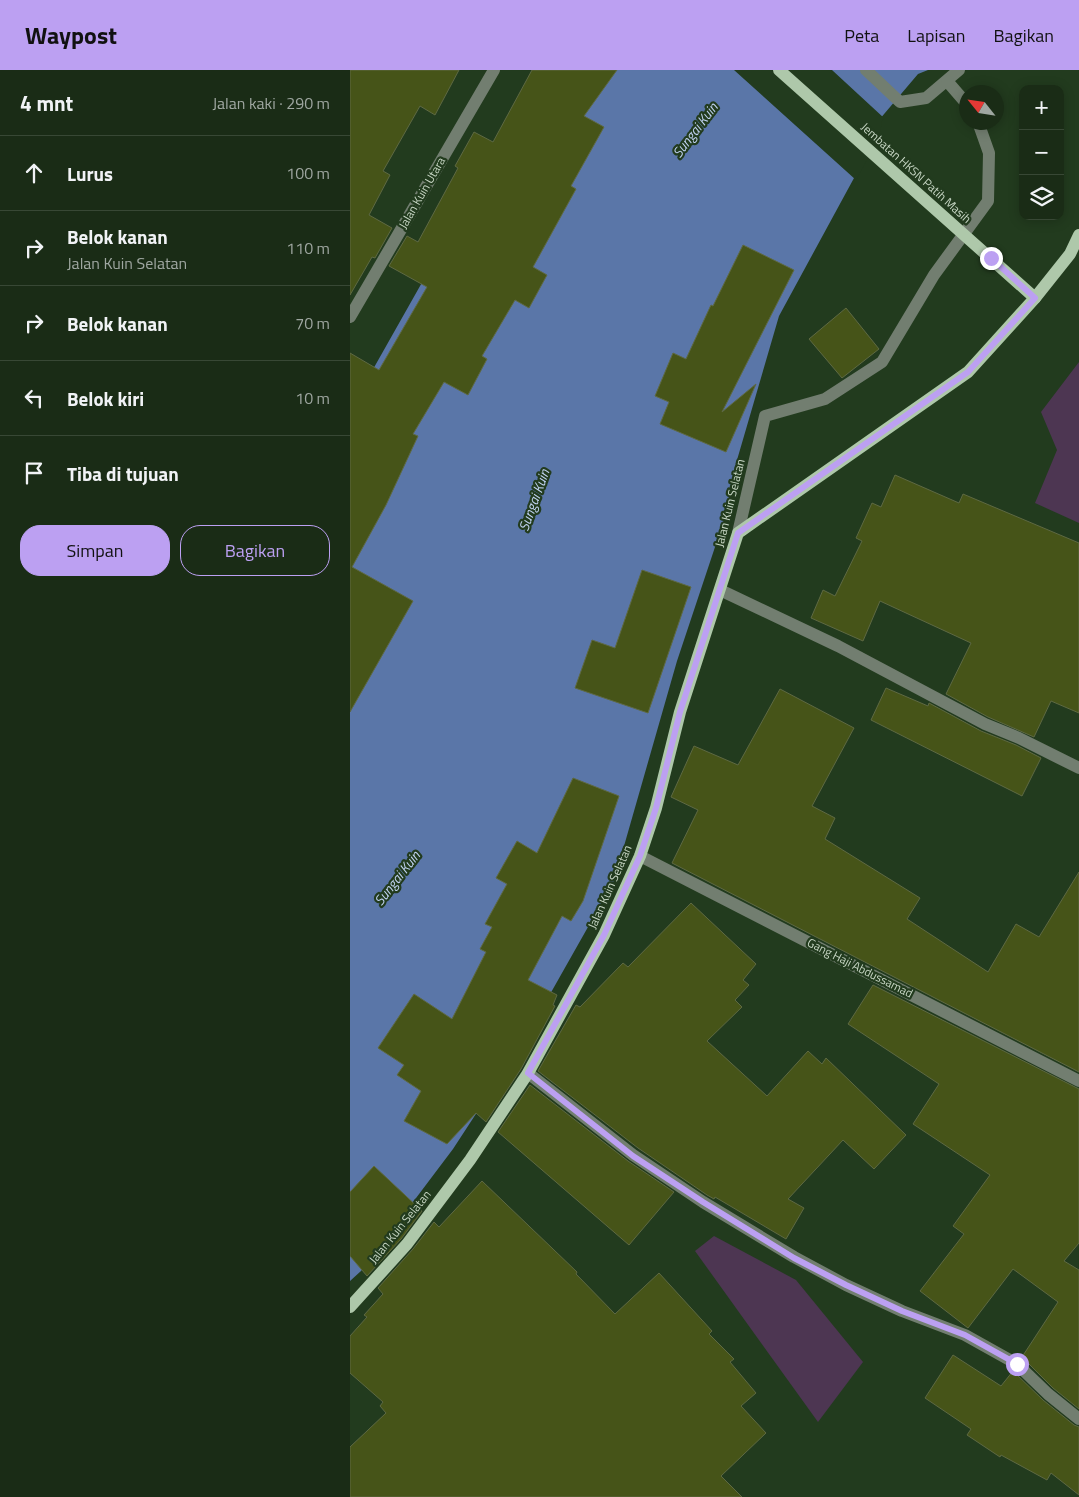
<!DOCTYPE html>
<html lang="id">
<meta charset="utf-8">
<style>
body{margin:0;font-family:"Titillium Web",sans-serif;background:#273823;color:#f1f3f6}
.controls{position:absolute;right:15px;top:15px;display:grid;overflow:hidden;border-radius:10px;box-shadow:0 2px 12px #0003}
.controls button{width:45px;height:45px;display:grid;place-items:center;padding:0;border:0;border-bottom:1px solid #384835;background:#1a2c16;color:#f1f3f6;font:25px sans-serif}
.compass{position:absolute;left:609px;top:15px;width:45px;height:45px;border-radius:50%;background:#1a2c16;box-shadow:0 2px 12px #0003;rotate:300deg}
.stop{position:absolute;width:15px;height:15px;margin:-11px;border:4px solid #bca0f2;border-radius:50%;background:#fff}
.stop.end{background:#bca0f2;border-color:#fff;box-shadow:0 1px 5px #0008}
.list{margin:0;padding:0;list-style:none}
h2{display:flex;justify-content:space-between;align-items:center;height:65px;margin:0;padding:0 20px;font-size:21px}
h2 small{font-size:16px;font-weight:400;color:#9fa7a1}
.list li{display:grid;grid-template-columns:32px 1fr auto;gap:15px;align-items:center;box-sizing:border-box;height:75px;padding:0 20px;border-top:1px solid #384835}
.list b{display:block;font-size:19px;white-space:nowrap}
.list p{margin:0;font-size:16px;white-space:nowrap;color:#9fa7a1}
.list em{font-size:16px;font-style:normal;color:#9fa7a1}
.actions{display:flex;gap:10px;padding:15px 20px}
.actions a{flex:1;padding:11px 0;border:1px solid #bca0f2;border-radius:20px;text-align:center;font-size:18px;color:#bca0f2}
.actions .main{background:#bca0f2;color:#111}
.icon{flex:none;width:28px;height:28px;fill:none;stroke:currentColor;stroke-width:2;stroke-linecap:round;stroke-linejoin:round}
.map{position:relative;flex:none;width:729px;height:1427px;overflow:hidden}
header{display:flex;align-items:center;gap:30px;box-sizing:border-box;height:70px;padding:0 25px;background:#bca0f2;color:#111}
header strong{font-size:24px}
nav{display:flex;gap:28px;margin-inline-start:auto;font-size:18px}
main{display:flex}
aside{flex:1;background:#1a2c16}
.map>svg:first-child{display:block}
.green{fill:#4d3652}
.water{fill:#5a76a8}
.pier{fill:#223b1e}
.building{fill:#465418;stroke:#5e6943}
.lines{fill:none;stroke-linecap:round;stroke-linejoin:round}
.minor{stroke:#727e70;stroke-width:12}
.major{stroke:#aec8aa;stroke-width:12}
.major-bridge{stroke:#aec8aa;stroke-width:12}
.route{stroke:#bca0f2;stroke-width:6}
.labels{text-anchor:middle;stroke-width:4.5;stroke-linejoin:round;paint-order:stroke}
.street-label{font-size:12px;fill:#c8d7c5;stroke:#223b1e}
.water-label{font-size:14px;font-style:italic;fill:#c1d3f1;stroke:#223b1e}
</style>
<header>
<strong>Waypost</strong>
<nav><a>Peta</a><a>Lapisan</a><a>Bagikan</a></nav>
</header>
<main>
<aside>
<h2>4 mnt<small>Jalan kaki · 290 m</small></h2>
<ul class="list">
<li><svg class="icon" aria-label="ahead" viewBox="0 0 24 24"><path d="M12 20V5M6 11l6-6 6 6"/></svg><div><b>Lurus</b></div><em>100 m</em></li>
<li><svg class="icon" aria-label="right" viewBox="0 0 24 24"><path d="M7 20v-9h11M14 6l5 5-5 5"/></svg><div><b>Belok kanan</b><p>Jalan Kuin Selatan</p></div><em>110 m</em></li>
<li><svg class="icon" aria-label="right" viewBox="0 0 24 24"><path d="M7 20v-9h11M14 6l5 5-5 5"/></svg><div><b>Belok kanan</b></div><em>70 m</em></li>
<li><svg class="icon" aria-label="left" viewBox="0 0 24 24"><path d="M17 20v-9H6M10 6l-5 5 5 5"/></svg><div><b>Belok kiri</b></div><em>10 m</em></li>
<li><svg class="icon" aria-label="arrive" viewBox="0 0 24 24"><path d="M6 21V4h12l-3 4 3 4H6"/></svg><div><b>Tiba di tujuan</b></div></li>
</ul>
<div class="actions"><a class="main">Simpan</a><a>Bagikan</a></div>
</aside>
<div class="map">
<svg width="729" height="1427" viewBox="0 0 729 1427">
<rect width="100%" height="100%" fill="#223b1e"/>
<g class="green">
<polygon points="729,292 729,453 685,433 707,380 691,342"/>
<polygon points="364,1166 446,1210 513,1292 468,1352 345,1181"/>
</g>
<polygon class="water" points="192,0 578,0 568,4 529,50 510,97 429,246 387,390 374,450 327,591 264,811 173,972 103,1079 11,1201 0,1211 0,340"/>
<polygon class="pier" points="384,0 482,0 534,48 532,51 529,68 506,110"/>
<g class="building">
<polygon points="0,0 109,0 85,45 70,36 33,101 40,105 19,145 42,158 25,188 22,187 0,225"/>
<polygon points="182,0 267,0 234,46 254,57 221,116 226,119 183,197 197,205 179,238 165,230 132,286 137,289 118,325 94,312 63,364 68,366 36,435 2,497 63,531 0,642 0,283 29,300 77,217 39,196 57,166 68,172 108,98 105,96 124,62 143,72"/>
<polygon points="393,175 444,200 372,342 406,314 376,382 310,354 319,332 305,326 323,283 336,289 361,235 363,236"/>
<polygon points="496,238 529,279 492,308 459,269"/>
<polygon points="545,405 609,433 613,424 729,473 729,643 701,631 684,667 638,647 596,624 621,573 530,531 513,571 461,548 473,520 485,526 512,471 506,468 522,433 531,437"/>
<polygon points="292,500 341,517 298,643 225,618 242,570 265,578"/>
<polygon points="536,618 578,636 579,633 631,661 666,675 691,688 672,726 521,650"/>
<polygon points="430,619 504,658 462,736 485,748 475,769 570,828 557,849 638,902 666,854 689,867 729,802 729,1002 322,793 348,740 321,727 344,676 388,695"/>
<polygon points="223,708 269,726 233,831 221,851 212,846 178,910 207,925 203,935 205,936 171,999 136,1052 126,1043 97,1074 54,1051 71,1021 47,1005 54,995 28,978 64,924 102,949 136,882 130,879 142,857 135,854 157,814 146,808 167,771 187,783"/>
<polygon points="341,833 406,894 393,910 399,915 385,930 392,937 357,971 417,1026 458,981 472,994 476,988 556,1065 524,1099 493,1070 438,1129 454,1138 436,1169 365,1127 364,1129 357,1125 288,1078 188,1001 226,935 230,937 273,893 278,897"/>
<polygon points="523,915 729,1019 729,1173 714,1191 729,1200 729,1339 703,1318 672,1287 708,1232 663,1199 618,1258 570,1221 614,1164 603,1156 640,1105 563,1054 589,1014 498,954"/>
<polygon points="180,1015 278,1091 324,1122 279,1175 148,1062"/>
<polygon points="24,1096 72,1141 51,1169 17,1206 0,1186 0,1122"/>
<polygon points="132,1111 227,1202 226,1204 265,1244 309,1203 362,1261 359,1264 384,1289 380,1292 406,1323 391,1336 416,1363 371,1406 392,1427 0,1427 0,1377 36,1343 30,1336 33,1332 0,1303 0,1266 17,1247 14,1245 33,1224 28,1218 63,1179 84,1152 89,1157"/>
<polygon points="603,1285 651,1316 663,1301 693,1330 724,1355 729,1357 729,1425 701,1403 697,1410 651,1385 650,1387 617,1365 621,1359 575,1328"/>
</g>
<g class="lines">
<g class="minor">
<polyline points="516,0 550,32 576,28 609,0"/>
<polyline points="597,11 616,33"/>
<polyline points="0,247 144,0"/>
<polyline points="388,463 415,346 475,329 532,292 584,205 638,131 639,83 628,52"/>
<polyline points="370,520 488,576 635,654 669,668 729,698"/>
<polyline points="290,786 729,1011"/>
<polyline points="178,1003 283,1085 353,1132 444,1187 496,1215 552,1241 615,1265 667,1294 698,1324 729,1349"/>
</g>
<polyline class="major" points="0,1237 57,1174 120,1090 178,1003 254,865 290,786 306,738 330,642 388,463 618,302 685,228 720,184 729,165"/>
<polyline class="major-bridge" points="429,0 685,228"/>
</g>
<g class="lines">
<polyline class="route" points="641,188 685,228 618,302 388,463 330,642 306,738 290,786 254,865 178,1003 283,1086 353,1132 444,1188 496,1215 552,1241 615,1265 667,1294"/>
</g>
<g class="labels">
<g class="street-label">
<text transform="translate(566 103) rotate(42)" y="4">Jembatan HKSN Patih Masih</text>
<text transform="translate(72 123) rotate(-60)" y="4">Jalan Kuin Utara</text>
<text transform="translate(380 433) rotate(-76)" y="4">Jalan Kuin Selatan</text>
<text transform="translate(260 817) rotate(-66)" y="4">Jalan Kuin Selatan</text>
<text transform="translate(510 898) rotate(27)" y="4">Gang Haji Abdussamad</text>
<text transform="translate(50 1157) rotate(-51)" y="4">Jalan Kuin Selatan</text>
</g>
<g class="water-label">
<text transform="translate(345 60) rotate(-53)" y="5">Sungai Kuin</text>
<text transform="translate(184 430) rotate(-70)" y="5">Sungai Kuin</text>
<text transform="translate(47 808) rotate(-52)" y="5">Sungai Kuin</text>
</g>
</g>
</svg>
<div class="controls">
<button>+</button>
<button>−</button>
<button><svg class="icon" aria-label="layers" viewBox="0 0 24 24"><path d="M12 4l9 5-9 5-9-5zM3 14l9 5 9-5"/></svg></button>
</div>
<svg class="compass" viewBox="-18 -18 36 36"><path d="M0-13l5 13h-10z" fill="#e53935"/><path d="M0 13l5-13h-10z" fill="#9fa7a1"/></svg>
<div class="stop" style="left:667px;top:1294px"></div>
<div class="stop end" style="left:641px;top:188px"></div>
</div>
</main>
